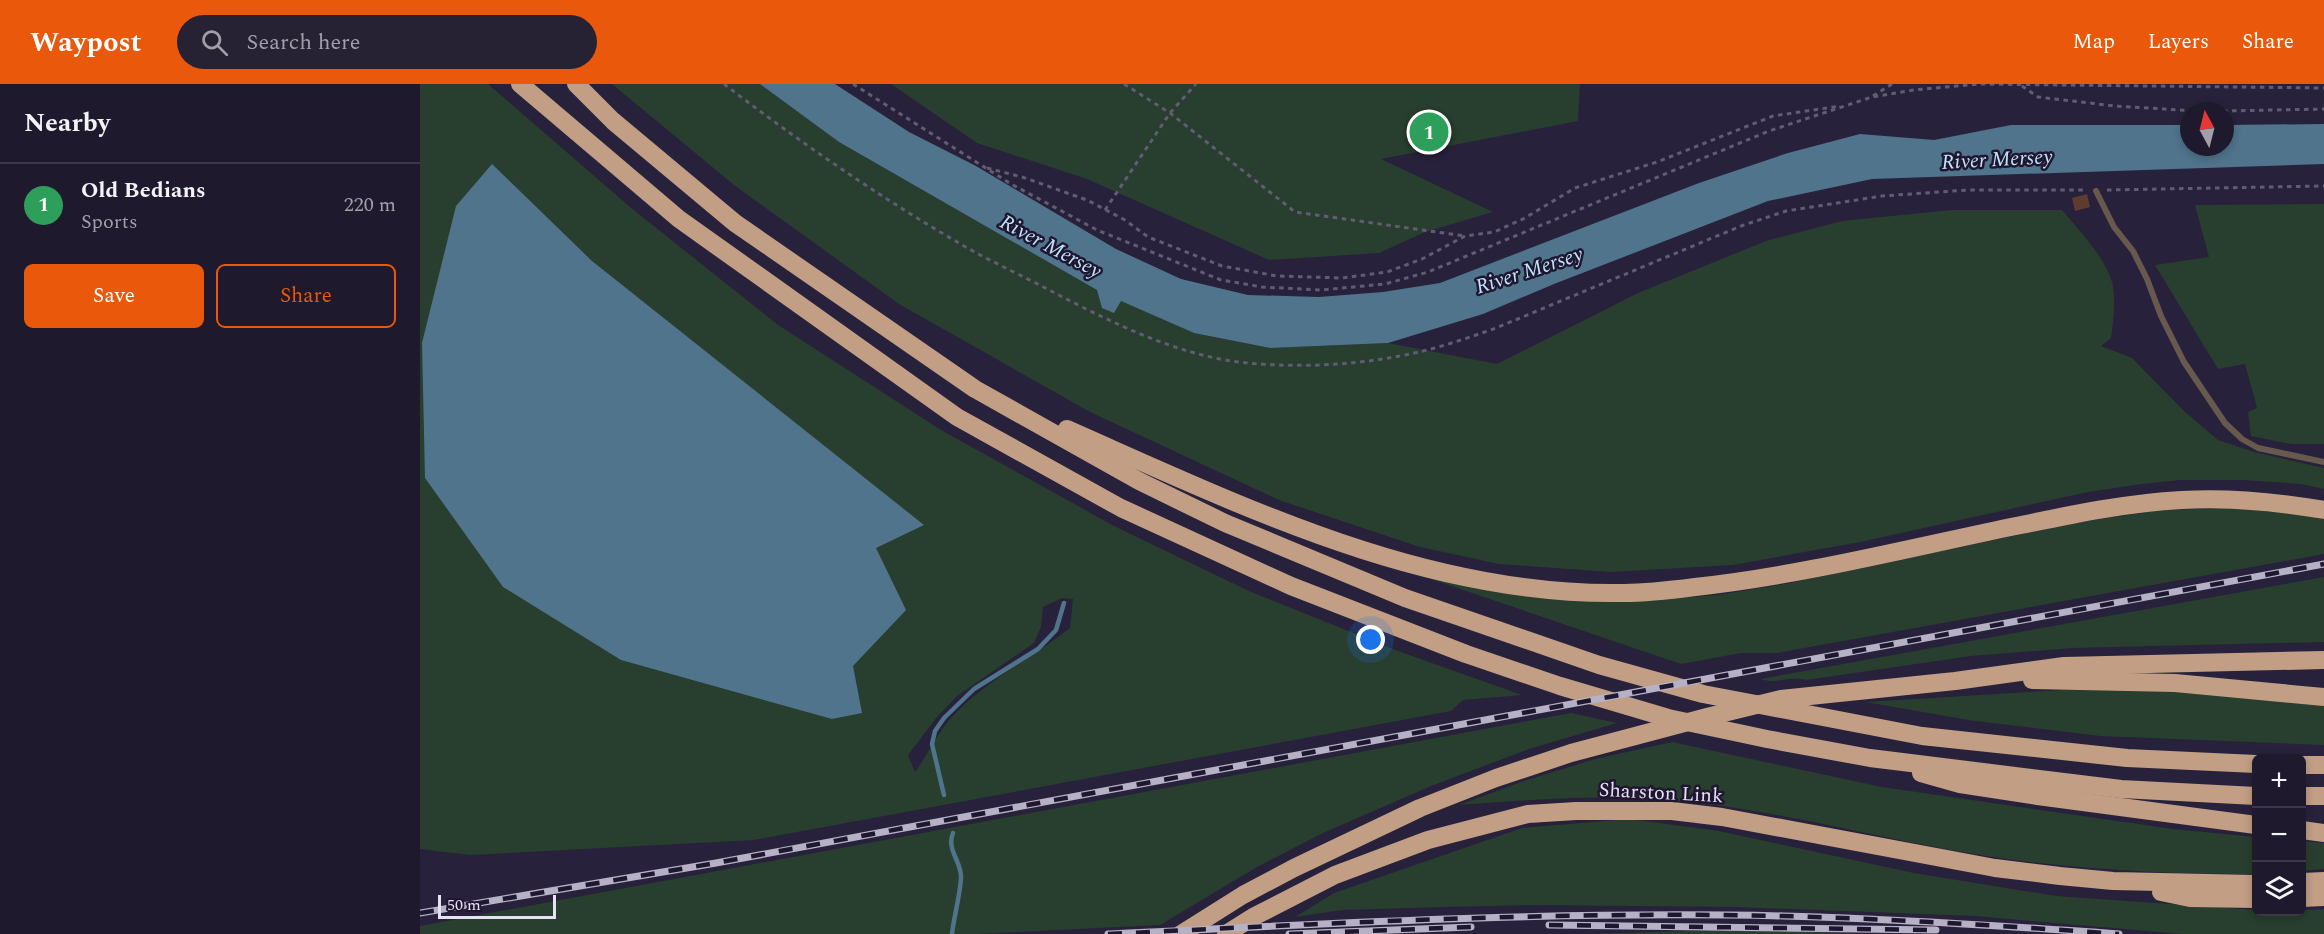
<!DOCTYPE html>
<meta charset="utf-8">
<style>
body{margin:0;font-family:Spectral,serif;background:#262234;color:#f1f3f6}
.controls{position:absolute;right:18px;bottom:18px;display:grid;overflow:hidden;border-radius:9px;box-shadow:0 3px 9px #0003}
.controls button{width:54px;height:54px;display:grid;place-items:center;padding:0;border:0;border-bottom:2px solid #3c3848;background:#1e192c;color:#f1f3f6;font:30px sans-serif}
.compass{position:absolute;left:1760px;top:18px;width:54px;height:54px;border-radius:50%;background:#1e192c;box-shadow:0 3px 9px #0003;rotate:353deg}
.scale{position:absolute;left:18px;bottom:15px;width:118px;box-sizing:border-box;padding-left:6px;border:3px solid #e6e2f4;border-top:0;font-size:16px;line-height:21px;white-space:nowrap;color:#e6e2f4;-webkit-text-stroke:4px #1f1730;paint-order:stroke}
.you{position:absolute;left:951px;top:556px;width:21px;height:21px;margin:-15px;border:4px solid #fff;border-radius:50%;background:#1a73e8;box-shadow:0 0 0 9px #1a73e833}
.badge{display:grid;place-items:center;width:39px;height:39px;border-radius:50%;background:#ea580c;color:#fff;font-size:20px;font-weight:700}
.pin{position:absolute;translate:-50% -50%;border:3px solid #fff;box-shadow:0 2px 6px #0006}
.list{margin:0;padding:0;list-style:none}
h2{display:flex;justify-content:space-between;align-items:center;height:78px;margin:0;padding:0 24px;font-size:26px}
h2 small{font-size:20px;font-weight:400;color:#a1a0a9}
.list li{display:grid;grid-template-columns:39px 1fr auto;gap:18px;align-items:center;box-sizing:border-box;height:84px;padding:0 24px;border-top:2px solid #3c3848}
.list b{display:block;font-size:22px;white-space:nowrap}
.list p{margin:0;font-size:20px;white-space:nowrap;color:#a1a0a9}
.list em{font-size:20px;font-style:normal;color:#a1a0a9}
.actions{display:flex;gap:12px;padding:18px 24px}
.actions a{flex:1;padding:14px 0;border:2px solid #ea580c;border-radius:9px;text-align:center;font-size:21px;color:#ea580c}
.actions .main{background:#ea580c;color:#fff}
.icon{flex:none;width:33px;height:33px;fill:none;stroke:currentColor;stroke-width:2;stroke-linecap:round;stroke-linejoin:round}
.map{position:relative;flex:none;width:1904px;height:850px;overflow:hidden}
header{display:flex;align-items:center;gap:36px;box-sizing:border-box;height:84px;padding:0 30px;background:#ea580c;color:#fff}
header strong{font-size:28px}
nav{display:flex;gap:33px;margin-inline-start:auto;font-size:21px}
.search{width:420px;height:54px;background:#262234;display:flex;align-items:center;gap:15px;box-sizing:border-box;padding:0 21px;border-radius:33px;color:#a1a0a9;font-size:22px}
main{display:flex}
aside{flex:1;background:#1e192c}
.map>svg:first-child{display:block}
.green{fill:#283e2e;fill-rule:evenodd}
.water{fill:#50748c}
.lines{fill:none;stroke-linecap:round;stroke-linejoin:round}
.stream{stroke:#50748c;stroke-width:4.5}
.building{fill:#603c2e}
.path{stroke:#625c73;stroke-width:3;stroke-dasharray:4.5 4.5;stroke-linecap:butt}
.lane{stroke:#67594e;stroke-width:6}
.highway{stroke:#c19e84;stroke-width:18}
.rail-casing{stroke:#b6b1c5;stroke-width:7}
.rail{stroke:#1f1730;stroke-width:4.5;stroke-dasharray:14;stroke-linecap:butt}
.labels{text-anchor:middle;stroke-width:5;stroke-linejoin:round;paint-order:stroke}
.street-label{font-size:20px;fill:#e6e2f4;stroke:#1f1730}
.water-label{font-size:21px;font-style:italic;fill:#c0e4fd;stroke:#1f1730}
</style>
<header>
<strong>Waypost</strong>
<div class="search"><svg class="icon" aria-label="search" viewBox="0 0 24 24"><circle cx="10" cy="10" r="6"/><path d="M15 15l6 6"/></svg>Search here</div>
<nav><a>Map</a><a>Layers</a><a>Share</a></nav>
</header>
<main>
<aside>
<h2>Nearby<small></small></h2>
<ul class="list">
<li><span class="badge" style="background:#2e9e5b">1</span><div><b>Old Bedians</b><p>Sports</p></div><em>220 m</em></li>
</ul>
<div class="actions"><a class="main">Save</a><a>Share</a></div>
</aside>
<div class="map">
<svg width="1904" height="850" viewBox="0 0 1904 850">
<rect width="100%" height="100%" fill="#28213b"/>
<g class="green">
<path d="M0 0H68L210 123 358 241 521 346 694 442 829 507 978 567 1102 611 1043 616 1031 627 334 756 50 771 0 765ZM642 514 653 515 650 544C612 574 565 597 531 634 517 649 508 671 495 688L488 671 517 633 537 612 614 559 621 543 623 523Z"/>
<path d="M192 0H340L419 58 677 206 774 249 850 264 968 259 1077 280 1218 209 1346 157 1422 137 1532 126H1642C1658 145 1690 179 1693 203 1696 220 1693 237 1691 254L1681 262 1712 274 1765 328 1798 356 1834 368 1904 384V405L1881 400 1823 396H1761L1722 400 1668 408 1440 458 1313 481 1190 488 1079 480 1000 463 859 416 670 328 479 220 314 101Z"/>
<polygon points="471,0 1160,0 1158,37 961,75 1073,128 1005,148 959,169 849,176 667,95 557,59"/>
<polygon points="1904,120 1904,360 1871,360 1831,352 1828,328 1837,324 1825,280 1798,285 1735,181 1789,173 1775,121"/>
<polygon points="1807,424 1868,428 1904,435 1904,470 1357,569 1321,569 1261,580 996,490 1220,517 1297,511 1370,499 1649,440 1740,426"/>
<path d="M1904 493V558L1653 564 1551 572 1386 596C1367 591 1361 601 1340 595Z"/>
<polygon points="1674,604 1759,608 1904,621 1904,661 1680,652 1548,636 1446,618"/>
<polygon points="1151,629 1197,639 1109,665 1011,702 903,749 837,783 740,841 557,850 0,850 0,842"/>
<path d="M1252 658 1462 703 1753 745 1836 753V790C1731 790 1624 784 1520 764 1426 746 1334 722 1238 715 1172 711 1105 716 1039 721L1107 696 1175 675Z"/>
<polygon points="1209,735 1299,747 1494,789 1636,812 1836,826 1836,828 1904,825 1904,850 1762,850 1555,832 1315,823 1115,821 1024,823 922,826 875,833 914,809 1102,744"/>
<polygon points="1882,757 1904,759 1904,785 1882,787"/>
<polygon points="1324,845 1442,850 1174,850"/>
</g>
<g class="water">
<polygon points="340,0 415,0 489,48 556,82 696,165 761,195 828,211 899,213 963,208 1020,199 1279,99 1368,69 1440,50 1514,56 1591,41 1769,41 1769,63 1805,63 1805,41 1904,40 1904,80 1452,95 1348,117 1134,200 1063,230 968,259 850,264 774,249 701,217 694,229 682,224 677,206 419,58"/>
<polygon points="72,80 172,177 504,441 456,464 486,526 433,582 442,629 412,635 201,576 83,503 5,394 2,259 36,122"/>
</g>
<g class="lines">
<g class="stream">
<polyline points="524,711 512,660 515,647 524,634 554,605 618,565 636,546 644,519"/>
<path d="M532 850C534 832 540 812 541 794 542 778 526 766 533 749"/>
</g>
</g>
<polygon class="building" points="1667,110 1670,123 1655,127 1652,114"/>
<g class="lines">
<g class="path">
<path d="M304 0C378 57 464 116 544 162 572 178 601 191 629 206 687 236 751 269 818 278 871 284 928 282 980 272 1013 266 1045 255 1076 244L1321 142 1366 127 1462 112 1548 106H1665"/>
<polyline points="433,0 591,100 677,146 801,196 842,203 901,206 965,200 1008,188 1349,47 1452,13 1494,6 1558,0 1904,4"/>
<polyline points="704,0 750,29 875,128 1045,152"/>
<polyline points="1602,2 1618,13 1695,22 1777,27"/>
<polyline points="1453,12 1472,0"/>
<polyline points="1803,27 1904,25"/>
<polyline points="567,84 602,93 667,116 705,136 728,153 802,182 857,192 922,194 967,188 1002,175 1045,152 1074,148 1103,135 1155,104 1237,78 1353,32 1420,22"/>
<polyline points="1687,106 1904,102"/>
<polyline points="685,126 750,29 776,0"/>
</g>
<polyline class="lane" points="1676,107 1694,143 1713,167 1727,195 1741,232 1764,278 1805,339 1822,355 1838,364 1904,378"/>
<g class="highway">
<polyline points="100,0 259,135 537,333 701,424 871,502 1046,570 1140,602 1248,634 1347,655 1450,674 1701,705 1836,712"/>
<polyline points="156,0 193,37 315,139 555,305 719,397 805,439 985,514 1179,581 1283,610 1502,652 1707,674 1836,680"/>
<path d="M647 345C824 423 1007 513 1204 509 1228 509 1252 506 1275 503 1385 491 1493 463 1601 441 1654 430 1707 419 1762 416 1809 413 1857 418 1904 426"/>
<polyline points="1612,596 1755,599 1904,613"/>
<polyline points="1882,681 1904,681"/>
<polyline points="1501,689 1540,700 1618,712 1836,741"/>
<polyline points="1882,712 1904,712"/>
<polyline points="1882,746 1904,749"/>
<polyline points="1882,798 1904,797"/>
<polyline points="1741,808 1770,814 1836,815"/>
<polyline points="1882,814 1904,813"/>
<polyline points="761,850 823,811 874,784 1000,724 1076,694 1151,669 1287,633 1361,615 1535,597 1644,582 1904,576"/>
<polyline points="806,850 833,833 915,791 1008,756 1108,730 1156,727 1252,727 1302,733 1575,784 1640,792 1693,797 1836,800"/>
</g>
<g class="rail-casing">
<g id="rail">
<polyline points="0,829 296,779 1904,480"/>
<polyline points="1129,841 1516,846"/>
<path d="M688 850C913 839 1138 827 1364 832 1476 835 1587 842 1699 850"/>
<polyline points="869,850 1051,843"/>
</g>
</g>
<use href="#rail" class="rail"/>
</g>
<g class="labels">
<g class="street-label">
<text transform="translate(1241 708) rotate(3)" y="7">Sharston Link</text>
</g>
<g class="water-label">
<text transform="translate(1577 75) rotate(-3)" y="7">River Mersey</text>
<text transform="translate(631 162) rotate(28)" y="7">River Mersey</text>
<text transform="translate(1109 186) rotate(-18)" y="7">River Mersey</text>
</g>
</g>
</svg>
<div class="controls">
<button>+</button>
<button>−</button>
<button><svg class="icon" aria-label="layers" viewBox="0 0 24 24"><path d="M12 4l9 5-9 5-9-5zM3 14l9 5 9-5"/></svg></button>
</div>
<svg class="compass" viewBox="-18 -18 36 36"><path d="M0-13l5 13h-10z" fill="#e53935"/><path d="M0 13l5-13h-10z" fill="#a1a0a9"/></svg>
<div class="scale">50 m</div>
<div class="you"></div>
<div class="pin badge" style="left:1009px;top:48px;background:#2e9e5b">1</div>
</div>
</main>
